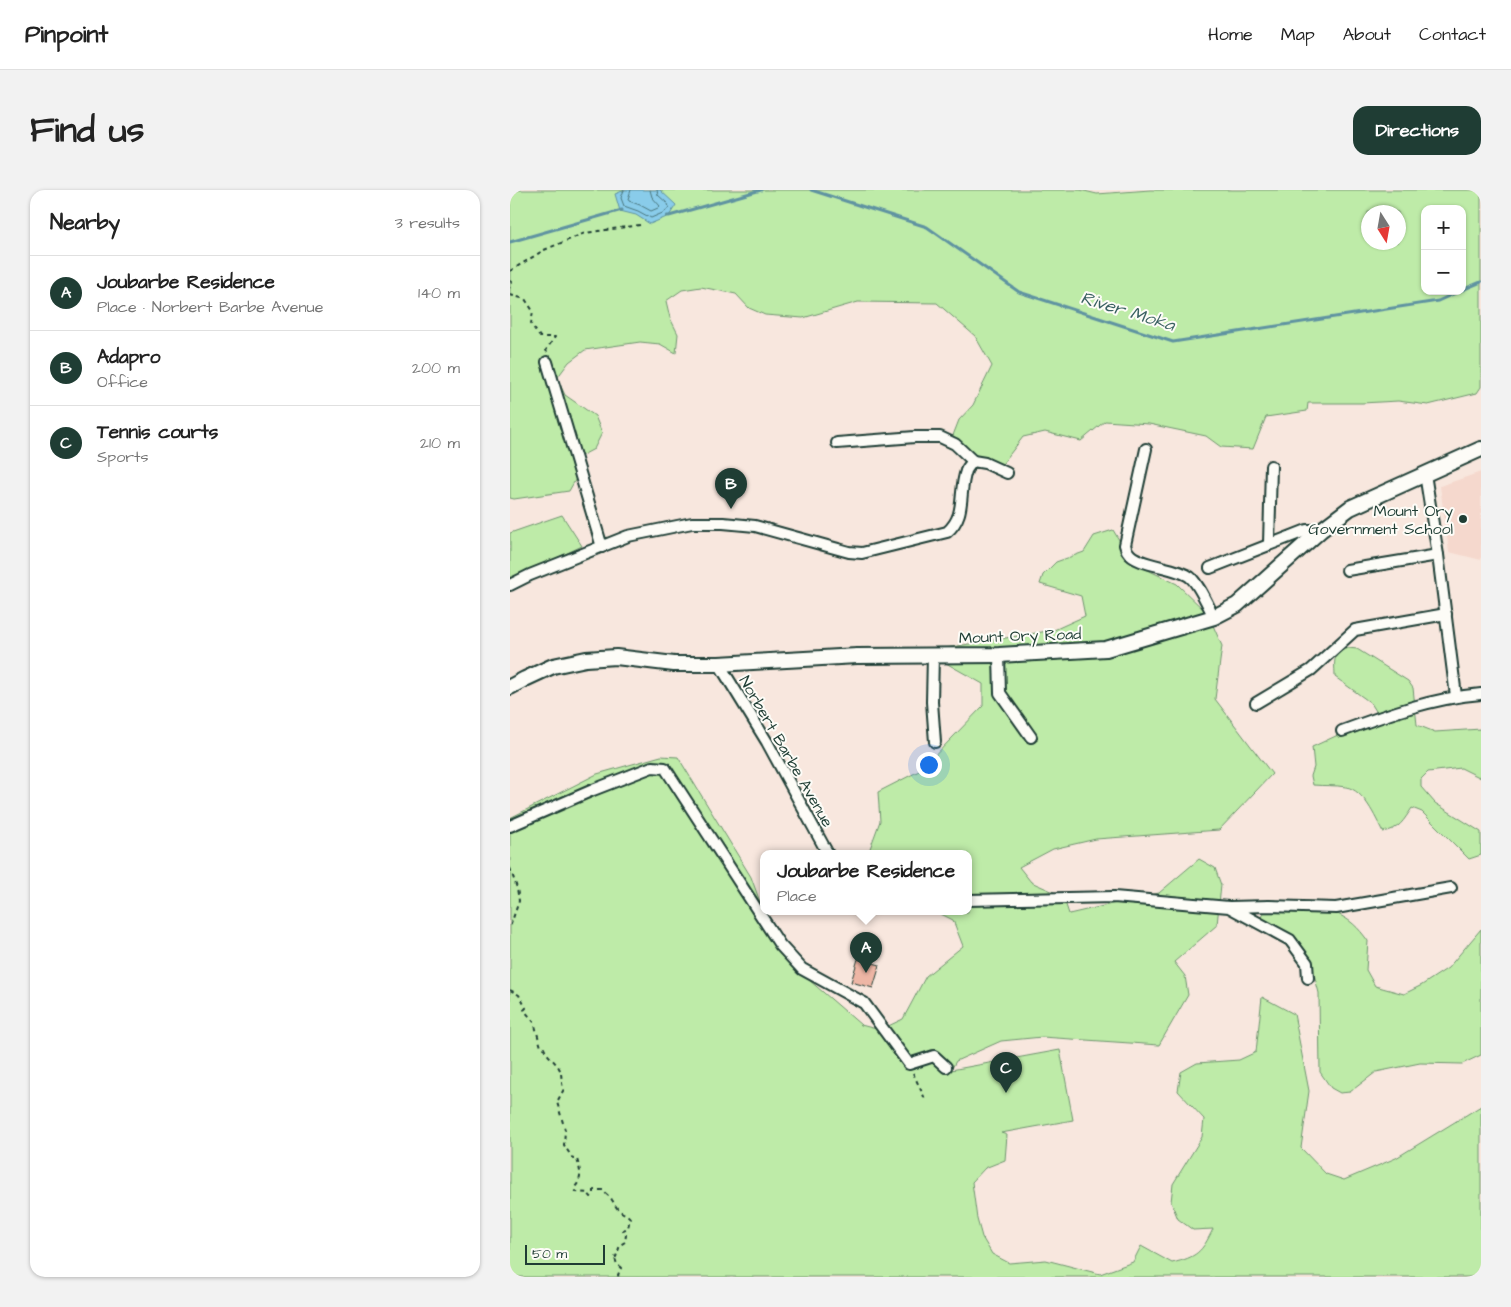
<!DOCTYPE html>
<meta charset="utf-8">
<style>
body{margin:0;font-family:"Architects Daughter",sans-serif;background:#f2f2f2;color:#222}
.controls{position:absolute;right:15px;top:15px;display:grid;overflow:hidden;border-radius:10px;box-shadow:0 1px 4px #0004}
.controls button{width:45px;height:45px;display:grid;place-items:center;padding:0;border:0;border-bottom:1px solid #e0e0e0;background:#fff;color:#222;font:25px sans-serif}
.compass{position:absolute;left:851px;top:15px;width:45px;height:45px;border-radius:50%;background:#fff;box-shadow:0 1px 4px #0004;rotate:169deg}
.scale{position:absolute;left:15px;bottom:12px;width:80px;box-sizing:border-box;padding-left:5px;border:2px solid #1f3d34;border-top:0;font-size:14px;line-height:18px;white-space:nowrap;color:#1f3d34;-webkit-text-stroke:4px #fdfcf7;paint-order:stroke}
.you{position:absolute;left:418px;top:574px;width:18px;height:18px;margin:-12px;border:4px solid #fff;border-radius:50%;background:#1a73e8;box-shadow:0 0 0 8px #1a73e833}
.badge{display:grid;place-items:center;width:32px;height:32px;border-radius:50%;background:#1f3d34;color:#fff;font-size:16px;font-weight:700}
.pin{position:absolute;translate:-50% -41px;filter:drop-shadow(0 1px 2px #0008)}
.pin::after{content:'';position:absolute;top:26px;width:18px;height:15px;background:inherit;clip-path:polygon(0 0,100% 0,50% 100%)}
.popup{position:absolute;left:250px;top:660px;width:212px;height:65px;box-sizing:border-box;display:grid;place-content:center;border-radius:10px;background:#fff;filter:drop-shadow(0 1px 4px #0005);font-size:16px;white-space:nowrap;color:#767676}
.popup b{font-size:19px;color:#222}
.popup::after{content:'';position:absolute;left:50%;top:100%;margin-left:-10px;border:10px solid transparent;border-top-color:#fff}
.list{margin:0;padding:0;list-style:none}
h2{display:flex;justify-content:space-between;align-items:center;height:65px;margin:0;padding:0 20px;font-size:21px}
h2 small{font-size:16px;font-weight:400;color:#767676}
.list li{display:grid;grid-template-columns:32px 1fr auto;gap:15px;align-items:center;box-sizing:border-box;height:75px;padding:0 20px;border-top:1px solid #e0e0e0}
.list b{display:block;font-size:19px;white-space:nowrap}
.list p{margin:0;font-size:16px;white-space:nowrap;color:#767676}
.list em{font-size:16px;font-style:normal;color:#767676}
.map{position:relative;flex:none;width:971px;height:1087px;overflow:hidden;border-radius:15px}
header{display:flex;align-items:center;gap:30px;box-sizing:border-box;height:70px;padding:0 25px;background:#fff;border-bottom:1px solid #e0e0e0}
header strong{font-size:24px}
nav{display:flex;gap:28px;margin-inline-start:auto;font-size:18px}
.intro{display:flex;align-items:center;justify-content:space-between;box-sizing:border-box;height:120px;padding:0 30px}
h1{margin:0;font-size:35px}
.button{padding:12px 22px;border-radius:15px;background:#1f3d34;color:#fff;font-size:18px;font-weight:700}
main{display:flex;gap:30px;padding:0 30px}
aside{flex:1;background:#fff;border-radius:15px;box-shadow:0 1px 4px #0004}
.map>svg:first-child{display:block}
.built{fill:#f5d8cd}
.green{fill:#beeba8;stroke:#6e946e;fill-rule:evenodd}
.water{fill:#89ccea;stroke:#5f93a1}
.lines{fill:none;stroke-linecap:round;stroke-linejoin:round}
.shore{stroke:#49767d;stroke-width:1}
.stream{stroke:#5f93a1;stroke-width:3}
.building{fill:#eeb6a5;stroke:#1f3d34}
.minor-casing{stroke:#1f3d34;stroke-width:14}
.secondary-casing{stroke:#1f3d34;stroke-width:18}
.path{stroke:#1f3d34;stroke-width:2;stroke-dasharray:4 4;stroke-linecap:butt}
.minor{stroke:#fdfcf7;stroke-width:10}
.secondary{stroke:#fdfcf7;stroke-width:14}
.poi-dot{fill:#1f3d34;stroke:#fdfcf7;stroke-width:2}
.labels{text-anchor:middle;stroke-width:4;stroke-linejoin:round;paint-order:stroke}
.poi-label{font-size:16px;fill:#1f3d34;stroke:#fdfcf7;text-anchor:end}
.street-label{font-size:16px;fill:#1f3d34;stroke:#fdfcf7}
.water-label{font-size:18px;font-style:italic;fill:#3a6162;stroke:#fdfcf7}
</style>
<header>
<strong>Pinpoint</strong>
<nav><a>Home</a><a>Map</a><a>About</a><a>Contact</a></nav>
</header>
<div class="intro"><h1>Find us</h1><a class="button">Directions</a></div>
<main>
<aside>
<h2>Nearby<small>3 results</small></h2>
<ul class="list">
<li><span class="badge">A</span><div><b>Joubarbe Residence</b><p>Place · Norbert Barbe Avenue</p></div><em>140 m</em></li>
<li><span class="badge">B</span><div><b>Adapro</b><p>Office</p></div><em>200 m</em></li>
<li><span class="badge">C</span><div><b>Tennis courts</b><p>Sports</p></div><em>210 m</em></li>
</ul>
</aside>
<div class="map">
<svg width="971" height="1087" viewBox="0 0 971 1087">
<rect width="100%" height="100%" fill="#f8e7de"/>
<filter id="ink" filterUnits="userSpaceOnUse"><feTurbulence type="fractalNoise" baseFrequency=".02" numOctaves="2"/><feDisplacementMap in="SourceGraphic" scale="10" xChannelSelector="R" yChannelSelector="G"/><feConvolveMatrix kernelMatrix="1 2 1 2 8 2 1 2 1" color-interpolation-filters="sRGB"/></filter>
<g filter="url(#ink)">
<polygon class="built" points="971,282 971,370 939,362 930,296"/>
<g class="green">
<path d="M0 0H570L587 4 640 0H971V197L967 203 918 215 888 211 852 213H798L797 221 756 227 743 259 711 257 696 246 639 234 595 231 571 251 535 242 513 247 490 277 472 270 442 248 449 230 463 215 482 176 465 146 427 113 348 112 293 128 255 125 239 118 226 104 191 97 172 100 156 111 160 128 168 144 166 163 150 154 130 152 75 160 59 172 47 188 55 205 85 226 92 243 84 259 67 268 68 285 59 301 4 309 0 308ZM915 19H952V101H915ZM858 22H888V52H858Z"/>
<polygon points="52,325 72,356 0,390 0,343"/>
<path d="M603 340 623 373 667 394 698 424 712 456 705 509 762 584 709 640 586 649 543 659 509 677 521 692 553 706 559 724 649 703 689 669 705 678 711 695 707 735 664 772 675 786 678 805 649 855 532 847 491 851 446 871 441 880 550 860 563 930 491 943 497 945 495 970 475 978 462 992 467 1029 472 1047 482 1064 499 1073 536 1070 590 1084 623 1072 631 1056 662 1073C687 1067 692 1062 703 1039L683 1040 668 1029 661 1012 663 994 692 947 694 929 668 901 671 882 687 873 729 870 746 862 752 807 784 824 799 901 791 958 816 984 834 990 886 968 971 916V1087H0V628L87 584 151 566 168 567 241 687 266 756 284 777 351 835 370 840 393 829 416 786 453 756 443 730 427 722H458V664H358L370 631 368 602 411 580 473 516V494L427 468 429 459 544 440 575 426 571 406 530 394 533 385 546 372 574 362 584 346Z"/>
<path d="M838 458 847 459 898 491 903 498 907 535 925 542 971 539V588L951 578 918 582 911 589V597L925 613 971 642V665L959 669 912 622 902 618C893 631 890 639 873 642 865 627 854 600 836 597 825 595 814 596 803 595L801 586 804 577 802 557 828 545 858 538 865 531 866 521 861 513 825 487C825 472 821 464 838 458Z"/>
<path d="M756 720 823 722C840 729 848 737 858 751L856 780 865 796 894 804 912 795 938 778 971 739V865L952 874 910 873 866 882 840 902 830 903 821 898 810 882 809 803 801 773 755 735 750 728Z"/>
</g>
<polygon class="water" points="115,0 150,0 166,15 159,26 140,34 126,25 110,21 105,4"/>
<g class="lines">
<g class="shore">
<polyline points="114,0 111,8 114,16 128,21 141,28 155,22 159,17 158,14 148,5 147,0"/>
<polyline points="121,0 118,9 119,11 130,15 141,21 148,18 150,16 142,7 140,0"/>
</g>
<g class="stream">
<polyline points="301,0 417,37 509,102 663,152 928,111 950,101"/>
<polyline points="157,26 159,26 251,0"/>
<polyline points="0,52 112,20"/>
<polyline points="952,100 971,92"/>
</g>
</g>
<polygon class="building" points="348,769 370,775 363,798 341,792"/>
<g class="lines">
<g class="minor-casing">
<g id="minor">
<polyline points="37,172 92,357"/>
<polyline points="327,253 405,247 430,247 445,254 463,271"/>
<path d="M636 259 615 355C616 357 616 360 618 362 626 376 665 376 680 387 689 394 698 416 704 427"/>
<polyline points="915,284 928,365 946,506"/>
<polyline points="759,354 761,276"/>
<polyline points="700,378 797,340 811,340"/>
<polyline points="837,380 928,365"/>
<path d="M0 395 20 385 118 346 182 333H213L245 336 339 362 352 363 437 342C457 325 448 303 456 281 457 278 461 274 463 271L475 273 497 283"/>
<polyline points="423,465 422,512 425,552"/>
<polyline points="489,465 490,503 521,547"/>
<polyline points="209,474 257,552 318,664"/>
<polyline points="746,513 801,480 845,440 936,424"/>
<path d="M832 541C878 524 923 508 971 504"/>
<polyline points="0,636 83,600 142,577 155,578 270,755 292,779 354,813 399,874 424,866 436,877"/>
<polyline points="458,710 604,707 719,717 780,750 797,773 798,788"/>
<polyline points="720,717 759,716 826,718 941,698"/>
</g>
</g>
<g class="secondary-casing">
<polyline id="secondary" points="0,497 15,489 43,476 76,469 106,467 164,474 209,474 347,466 489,465 596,459 704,427 727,415 811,340 840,318 971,259"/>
</g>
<g class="path">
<polyline points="0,81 34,60 75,43 130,35"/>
<polyline points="0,91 2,92 0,98"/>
<polyline points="0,105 15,109 23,121 21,134 30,147 45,147 36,160 37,162"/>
<polyline points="0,678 7,698 9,711 0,737"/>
<path d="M0 800 9 805 16 818 14 820 24 832 31 857 34 858C37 866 45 871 49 878 53 885 50 892 54 899L47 912 55 940 54 955 63 969H67C70 980 73 988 65 997L66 1002 78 1003 81 1007 84 1004V1000H93C96 1005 100 1006 102 1010 105 1014 106 1018 110 1021 114 1024 117 1024 120 1028L118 1038 113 1040 116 1045 115 1052 110 1055 106 1067 104 1066 107 1074 111 1078 108 1085 109 1087"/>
<polyline points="403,883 416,911"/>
</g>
<use href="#minor" class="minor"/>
<use href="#secondary" class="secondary"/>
</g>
</g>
<circle class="poi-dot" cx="953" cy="329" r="5"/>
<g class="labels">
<g class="poi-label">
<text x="943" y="326">Mount Ory<tspan x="943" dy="18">Government School</tspan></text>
</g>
<g class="street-label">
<text transform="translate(510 445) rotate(-2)" y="6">Mount Ory Road</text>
<text transform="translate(277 561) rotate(60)" y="6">Norbert Barbe Avenue</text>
</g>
<g class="water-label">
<text transform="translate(618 121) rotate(17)" y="6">River Moka</text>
</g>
</g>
</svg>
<div class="controls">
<button>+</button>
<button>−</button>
</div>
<svg class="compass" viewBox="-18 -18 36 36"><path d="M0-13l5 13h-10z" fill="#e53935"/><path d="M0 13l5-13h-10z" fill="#767676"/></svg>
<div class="scale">50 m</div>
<div class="you"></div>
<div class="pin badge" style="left:356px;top:783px">A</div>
<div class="popup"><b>Joubarbe Residence</b>Place</div>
<div class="pin badge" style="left:221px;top:319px">B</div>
<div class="pin badge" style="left:496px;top:903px">C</div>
</div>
</main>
